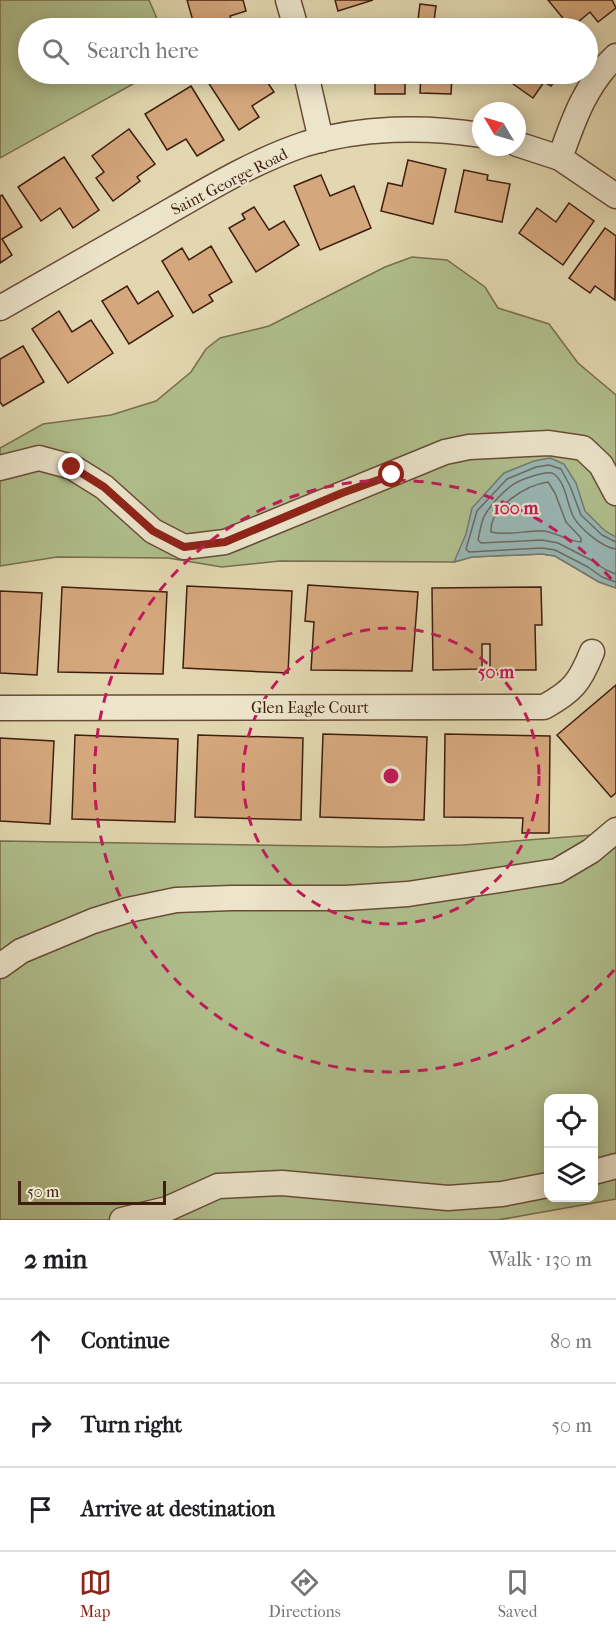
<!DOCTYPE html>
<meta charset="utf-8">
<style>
body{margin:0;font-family:"IM FELL French Canon",serif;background:#f2f2f2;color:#202124}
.controls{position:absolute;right:18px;bottom:18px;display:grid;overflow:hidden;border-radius:12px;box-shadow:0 3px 15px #0003}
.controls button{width:54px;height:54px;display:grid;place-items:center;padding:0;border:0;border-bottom:2px solid #e0e0e0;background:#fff;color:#202124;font:30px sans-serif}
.compass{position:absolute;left:472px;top:102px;width:54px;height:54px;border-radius:50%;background:#fff;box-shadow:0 3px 15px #0003;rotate:308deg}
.scale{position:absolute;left:18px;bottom:15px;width:148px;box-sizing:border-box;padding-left:6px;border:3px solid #3f1e0f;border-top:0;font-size:16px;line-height:21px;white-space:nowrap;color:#3f1e0f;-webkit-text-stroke:4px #ece5cc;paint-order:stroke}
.stop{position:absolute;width:18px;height:18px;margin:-14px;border:4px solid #8f2418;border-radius:50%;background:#fff}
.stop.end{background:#8f2418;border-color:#fff;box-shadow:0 2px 6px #0008}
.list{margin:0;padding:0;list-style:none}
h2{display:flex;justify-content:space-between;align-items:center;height:78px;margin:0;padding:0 24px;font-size:26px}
h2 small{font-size:20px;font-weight:400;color:#757577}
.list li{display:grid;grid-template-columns:39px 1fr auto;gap:18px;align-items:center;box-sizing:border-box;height:84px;padding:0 24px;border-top:2px solid #e0e0e0}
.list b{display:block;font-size:22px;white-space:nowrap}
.list em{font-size:20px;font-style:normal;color:#757577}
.icon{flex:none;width:33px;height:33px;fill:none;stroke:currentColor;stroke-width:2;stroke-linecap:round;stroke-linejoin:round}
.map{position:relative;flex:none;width:616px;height:1220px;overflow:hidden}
.search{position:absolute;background:#fff;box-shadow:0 3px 15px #0003;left:18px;right:18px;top:18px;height:66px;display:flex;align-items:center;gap:15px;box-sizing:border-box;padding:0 21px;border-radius:33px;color:#757577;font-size:22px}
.sheet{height:330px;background:#fff}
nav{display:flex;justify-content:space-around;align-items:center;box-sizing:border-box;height:84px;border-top:2px solid #e0e0e0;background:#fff;font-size:16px;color:#757577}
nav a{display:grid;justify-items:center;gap:3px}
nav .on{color:#8f2418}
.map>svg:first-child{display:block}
.green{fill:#b0bf8d;stroke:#786e4e;stroke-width:1.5;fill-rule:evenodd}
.water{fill:#98b7b5;stroke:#747a73;stroke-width:1.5}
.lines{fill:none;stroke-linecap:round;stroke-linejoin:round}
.shore{stroke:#6c6a62;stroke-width:1.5}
.building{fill:#d5a77d;stroke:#3f1e0f;stroke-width:1.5}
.minor-casing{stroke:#684c37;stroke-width:27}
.minor{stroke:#ece5cc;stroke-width:24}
.route{stroke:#8f2418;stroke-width:8}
.ring{fill:none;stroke:#c2185b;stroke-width:3;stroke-dasharray:10 8}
.labels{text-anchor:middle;stroke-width:4.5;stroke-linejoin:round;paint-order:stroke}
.street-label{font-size:16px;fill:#3f1e0f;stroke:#ece5cc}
.centre{fill:#c2185b;stroke:#ece5cc;stroke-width:3}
.ring-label{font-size:18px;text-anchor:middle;font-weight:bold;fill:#c2185b;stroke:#ece5cc;stroke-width:4.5;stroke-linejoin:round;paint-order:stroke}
</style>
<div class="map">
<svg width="616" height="1220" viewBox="0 0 616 1220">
<rect width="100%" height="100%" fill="#e2d7b0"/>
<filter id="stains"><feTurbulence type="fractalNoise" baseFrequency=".00333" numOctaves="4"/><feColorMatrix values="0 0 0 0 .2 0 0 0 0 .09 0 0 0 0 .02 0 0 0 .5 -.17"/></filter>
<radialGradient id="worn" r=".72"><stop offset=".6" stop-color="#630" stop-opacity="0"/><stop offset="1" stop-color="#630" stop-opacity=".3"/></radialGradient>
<g class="green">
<polygon points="0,0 149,0 161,28 28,28 28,74 151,74 0,158"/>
<polygon points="412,257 447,260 485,287 498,308 549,324 578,363 616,395 616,588 599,582 555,556 542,554 472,557 454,562 280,561 222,567 168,558 57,557 0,566 0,448 43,424 111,415 156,401 191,372 206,349 220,338 269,326 385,267"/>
<path d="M616 817V1199L498 1220H0V841L383 847 463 845 593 835ZM548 1098H594V1198H548Z"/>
</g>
<polygon class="water" points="550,458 564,464 576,483 585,511 605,531 616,537 616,588 599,582 555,556 542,554 472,557 454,562 466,534 472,508 504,473 534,461"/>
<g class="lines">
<g class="shore">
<path d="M548 482 555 493 566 522 581 538V542C570 542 558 533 544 531 527 530 508 536 491 532 489 508 526 485 548 482Z"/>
<polyline points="616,542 602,535 581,515 570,486 561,469 549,465 536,467 507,479 477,511 466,549 469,552 542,548 555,550 588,567 602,577 616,582"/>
<path d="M616 549C603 548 579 528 573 516 567 504 566 483 554 474 547 469 517 481 511 486 502 493 492 504 486 513 481 520 480 532 478 540L481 543 542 540 558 543 591 560 606 570 616 574"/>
</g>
</g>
<g class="building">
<polygon points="187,0 243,0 246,11 230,16 233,25 224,28 195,28"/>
<polygon points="335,0 373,0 338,11"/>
<polygon points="548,0 612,0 616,8 598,22 590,12 571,28"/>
<polygon points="420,4 436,6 433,28 417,28"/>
<polygon points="214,74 262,74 274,92 252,106 259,117 239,130 206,79"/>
<rect x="375" y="74" width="30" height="20"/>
<polygon points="421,74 459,74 459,77 452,77 451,94 420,93"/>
<polygon points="499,74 560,74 551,86 544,82 533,98"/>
<polygon points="191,86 224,140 197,156 186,139 167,150 145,114"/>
<polygon points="129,129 155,164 137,177 140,181 113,201 96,178 104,172 92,156"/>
<polygon points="64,157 99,210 73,228 60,208 41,221 18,187"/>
<polygon points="408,160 446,169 433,224 381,211 388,183 402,186"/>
<polygon points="464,170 488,175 487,180 510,184 502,222 455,212"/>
<polygon points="321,175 330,196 354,186 371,228 320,250 294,186"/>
<polygon points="2,195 22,227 2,239 12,255 0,263 0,196"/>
<polygon points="569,203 594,221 563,265 519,233 537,208 556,222"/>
<polygon points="254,207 269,230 284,221 299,245 256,272 229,228 245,219 242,214"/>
<polygon points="605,228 616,236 615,300 595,286 590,293 569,278"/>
<polygon points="211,246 232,282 209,295 213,301 193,313 162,261 182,248 189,260"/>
<polygon points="127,286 138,304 158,291 173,316 129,344 102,301"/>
<polygon points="59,311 72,332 91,320 113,353 68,383 32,329"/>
<polygon points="23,346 44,382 3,406 0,402 0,359"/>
<polygon points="308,585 418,592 412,671 311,670 314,622 305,621"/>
<polygon points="187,586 292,591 288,673 183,668"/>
<polygon points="62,587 167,592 163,674 58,672"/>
<polygon points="541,587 542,625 535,625 536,670 490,670 490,644 482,644 482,669 433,670 432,588"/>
<polygon points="0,591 42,593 37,675 0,673"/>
<polygon points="616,685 616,793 611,797 557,735"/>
<polygon points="323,734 427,737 424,820 320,817"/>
<polygon points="445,734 550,736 549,833 522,833 523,818 444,817"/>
<polygon points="75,735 178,739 175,822 72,819"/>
<polygon points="198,735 303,738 301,820 195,817"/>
<polygon points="0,738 54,741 50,824 0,821"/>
</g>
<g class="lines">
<g class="minor-casing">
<g id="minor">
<polyline points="288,0 296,28"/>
<polyline points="306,74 321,140"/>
<polyline points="517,144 560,158 616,196"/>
<path d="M560 158C573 121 586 83 616 56"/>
<path d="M0 308C50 279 101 251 151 222 200 194 251 162 305 144 361 127 424 126 481 135"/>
<polyline points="0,468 39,458 72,467 104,487 153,531 184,547 225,542 445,452 469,447 549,443 583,448 601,465 616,493"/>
<path d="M0 708 544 707C573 691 580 682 592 652"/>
<polyline points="0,966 21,951 93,921 128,910 176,900 232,898 346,898 408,894 557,871 591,851 616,830"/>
<polyline points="594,1172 616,1166"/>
<polyline points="122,1220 167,1209 218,1186 282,1183 448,1198 502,1194 548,1185"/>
</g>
</g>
<use href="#minor" class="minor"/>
</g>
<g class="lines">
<polyline class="route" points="72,467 104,487 153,531 184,547 225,542 342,493 392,475"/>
</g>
<g class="ring">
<circle cx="391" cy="776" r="148"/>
<path d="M614 970A296 296 0 1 1 614 582"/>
</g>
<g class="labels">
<g class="street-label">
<text transform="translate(229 181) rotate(-27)" y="6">Saint George Road</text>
<text x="310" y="713">Glen Eagle Court</text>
</g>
</g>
<circle cx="391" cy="776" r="9" class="centre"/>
<g class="ring-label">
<text x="516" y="514">100 m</text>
<text x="496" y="678">50 m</text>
</g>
<rect width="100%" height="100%" filter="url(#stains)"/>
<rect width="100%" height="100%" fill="url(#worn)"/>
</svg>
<div class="controls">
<button><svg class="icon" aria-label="locate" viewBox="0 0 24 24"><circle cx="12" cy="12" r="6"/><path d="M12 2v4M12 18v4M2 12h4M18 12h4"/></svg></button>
<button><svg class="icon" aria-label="layers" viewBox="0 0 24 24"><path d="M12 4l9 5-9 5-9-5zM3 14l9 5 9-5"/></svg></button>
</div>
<svg class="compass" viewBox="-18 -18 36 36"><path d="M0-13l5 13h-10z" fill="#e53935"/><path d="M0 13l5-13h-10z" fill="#757577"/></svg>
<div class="scale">50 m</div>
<div class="stop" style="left:392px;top:475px"></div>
<div class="stop end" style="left:72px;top:467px"></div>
<div class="search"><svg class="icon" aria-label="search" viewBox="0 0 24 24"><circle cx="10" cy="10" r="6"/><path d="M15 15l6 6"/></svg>Search here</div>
</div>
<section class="sheet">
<h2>2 min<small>Walk · 130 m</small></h2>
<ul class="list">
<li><svg class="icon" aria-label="ahead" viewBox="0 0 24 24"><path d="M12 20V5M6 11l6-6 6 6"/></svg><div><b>Continue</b></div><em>80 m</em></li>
<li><svg class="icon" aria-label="right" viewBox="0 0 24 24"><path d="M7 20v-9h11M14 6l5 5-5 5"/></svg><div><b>Turn right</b></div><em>50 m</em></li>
<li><svg class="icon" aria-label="arrive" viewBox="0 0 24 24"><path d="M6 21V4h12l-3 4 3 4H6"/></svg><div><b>Arrive at destination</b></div></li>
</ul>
</section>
<nav>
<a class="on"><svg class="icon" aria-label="map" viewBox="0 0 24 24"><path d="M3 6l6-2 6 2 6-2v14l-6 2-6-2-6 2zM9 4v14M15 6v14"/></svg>Map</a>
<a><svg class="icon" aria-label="directions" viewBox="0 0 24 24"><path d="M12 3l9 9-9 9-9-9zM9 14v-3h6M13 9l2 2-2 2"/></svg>Directions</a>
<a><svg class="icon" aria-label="saved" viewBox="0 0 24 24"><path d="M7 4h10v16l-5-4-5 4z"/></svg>Saved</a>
</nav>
